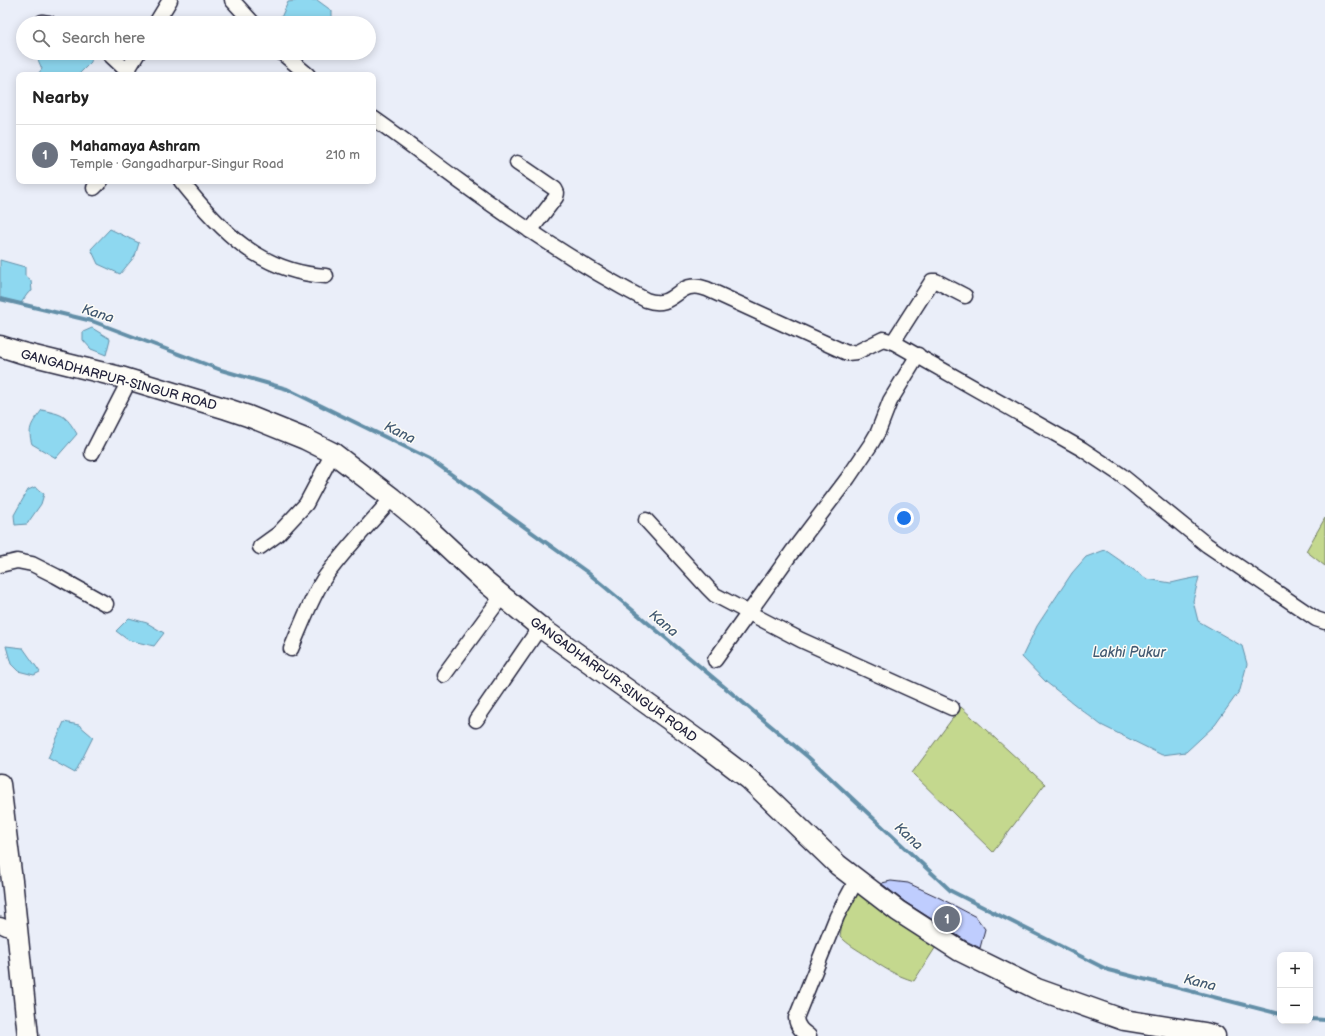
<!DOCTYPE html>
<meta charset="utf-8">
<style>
body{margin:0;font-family:"Balsamiq Sans",sans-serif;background:#f2f2f2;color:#222}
.controls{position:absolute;right:12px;bottom:12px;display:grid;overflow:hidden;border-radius:8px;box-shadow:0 2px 10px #0003}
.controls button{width:36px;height:36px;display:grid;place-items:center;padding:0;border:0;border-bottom:1px solid #e0e0e0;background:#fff;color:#222;font:20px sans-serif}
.you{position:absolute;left:904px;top:518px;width:14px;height:14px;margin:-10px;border:3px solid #fff;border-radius:50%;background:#1a73e8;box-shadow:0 0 0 6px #1a73e833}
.badge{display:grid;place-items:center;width:26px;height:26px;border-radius:50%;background:#2563eb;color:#fff;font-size:13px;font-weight:700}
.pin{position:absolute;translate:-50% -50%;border:2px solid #fff;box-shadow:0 1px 4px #0006}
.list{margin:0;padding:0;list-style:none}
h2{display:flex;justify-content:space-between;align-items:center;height:52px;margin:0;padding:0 16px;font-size:17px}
h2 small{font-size:13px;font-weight:400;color:#767676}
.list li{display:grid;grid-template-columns:26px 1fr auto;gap:12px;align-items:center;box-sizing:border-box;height:60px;padding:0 16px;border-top:1px solid #e0e0e0}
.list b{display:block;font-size:15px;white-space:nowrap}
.list p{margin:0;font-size:13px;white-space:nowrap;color:#767676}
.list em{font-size:13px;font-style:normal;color:#767676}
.icon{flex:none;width:22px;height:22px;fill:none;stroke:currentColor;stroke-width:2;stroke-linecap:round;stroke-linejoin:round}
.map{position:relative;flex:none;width:1325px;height:1036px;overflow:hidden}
.search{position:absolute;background:#fff;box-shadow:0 2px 10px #0003;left:16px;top:16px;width:360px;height:44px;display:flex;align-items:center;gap:10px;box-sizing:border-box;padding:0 14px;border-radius:22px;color:#767676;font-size:15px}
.panel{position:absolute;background:#fff;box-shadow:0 2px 10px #0003;left:16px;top:72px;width:360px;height:112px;border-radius:8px}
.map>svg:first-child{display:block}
.green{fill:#c4d88e;stroke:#737d64}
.water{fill:#8ed8f0;stroke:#638fa8}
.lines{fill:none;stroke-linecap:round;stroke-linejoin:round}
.stream{stroke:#638fa8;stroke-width:4}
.building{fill:#bfcdfe;stroke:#22223b}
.street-casing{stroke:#22223b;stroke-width:17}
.secondary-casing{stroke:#22223b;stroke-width:23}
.street{stroke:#fdfcf7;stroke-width:14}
.secondary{stroke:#fdfcf7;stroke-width:20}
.labels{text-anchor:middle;stroke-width:3;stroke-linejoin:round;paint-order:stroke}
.street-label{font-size:13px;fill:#22223b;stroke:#fdfcf7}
.water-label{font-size:14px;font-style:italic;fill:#425971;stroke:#fdfcf7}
</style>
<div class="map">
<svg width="1325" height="1036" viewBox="0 0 1325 1036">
<rect width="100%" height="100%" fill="#eaeef9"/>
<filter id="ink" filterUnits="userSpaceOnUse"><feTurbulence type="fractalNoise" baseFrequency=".025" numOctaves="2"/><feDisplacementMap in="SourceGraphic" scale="8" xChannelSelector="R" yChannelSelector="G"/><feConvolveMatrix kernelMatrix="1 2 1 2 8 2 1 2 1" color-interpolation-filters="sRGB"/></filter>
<g filter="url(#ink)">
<g class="green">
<polygon points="1325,518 1325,566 1306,551"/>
<polygon points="961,707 1045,784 993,852 912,773"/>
<path d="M859 885 939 942 914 981C895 975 883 968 867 956 857 949 848 945 840 936L845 906Z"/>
</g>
<g class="water">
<polygon points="300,0 317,0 332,11 332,23 280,23 279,22 288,2"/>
<polygon points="37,53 92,53 91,62 78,75 37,75 42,69 36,55"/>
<polygon points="110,229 139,243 135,256 120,274 98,264 91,249"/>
<polygon points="0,260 25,267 25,276 31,281 32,291 28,293 21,303 0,298"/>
<polygon points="92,328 110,339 106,355 91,349 83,340 83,332"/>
<path d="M42 410C63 415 65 414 77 434L56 458 32 444C27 428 32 423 42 410Z"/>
<polygon points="35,487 44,494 41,504 27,524 15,525 14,515 28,490"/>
<polygon points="1105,550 1147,579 1171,583 1184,580 1199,577 1193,601 1198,621 1242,646 1247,664 1240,690 1215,725 1186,752 1162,755 1101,725 1046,682 1022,657 1037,626 1072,573 1086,557"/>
<polygon points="129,618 147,623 164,633 154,646 128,640 116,631"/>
<polygon points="6,646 23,648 40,672 34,675 18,671 11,664"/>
<polygon points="64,722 79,725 93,737 75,773 48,758"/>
</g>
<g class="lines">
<g class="stream">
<polyline points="0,299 92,321 221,370 287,389 430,459 587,572 808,757 951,891 1108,970 1280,1014"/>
<polyline points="1310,1019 1325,1020"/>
</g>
</g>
<polygon class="building" points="891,881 908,883 936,896 976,917 985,929 980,948 966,941 905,902 882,884 882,883"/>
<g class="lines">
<g class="street-casing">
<g id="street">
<polyline points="232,0 253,23"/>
<polyline points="42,22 49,23"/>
<polyline points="156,23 170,0"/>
<polyline points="108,53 127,71"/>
<polyline points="282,53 308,75"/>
<polyline points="131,75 127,71 138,53"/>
<path d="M373 118C402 138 430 160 459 181 518 224 580 266 646 300 677 311 676 277 707 289L847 353 857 352 883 339 893 342 1082 449 1121 475 1207 545 1316 619 1325 622"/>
<polyline points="517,163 555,189 557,193 556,197 530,231"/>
<path d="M181 181C220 230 259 272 326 276"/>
<polyline points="94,188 101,181"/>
<polyline points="893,342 932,281 936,281 965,296"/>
<polyline points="92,453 130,379"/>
<polyline points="646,520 708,588 715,595 801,640 952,708"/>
<polyline points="260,547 278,534 306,504 333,453"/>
<polyline points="0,565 17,561 32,564 56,576 106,604"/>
<path d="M291 649C301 626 310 601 323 580 342 552 370 524 392 498"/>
<polyline points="715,660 792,552 848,478 871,444 878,432 890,401 918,355"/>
<polyline points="444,675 502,596"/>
<polyline points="476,720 540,627"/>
<polyline points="0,925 18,933"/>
<path d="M809 1036C802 1031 797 1027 796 1018L837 916 857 879"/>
</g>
</g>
<g class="secondary-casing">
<g id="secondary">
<polyline points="0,346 22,353 124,378 227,409 248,416 305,439 333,453 392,498 421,522 484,581 540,627 699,741 749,779 838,865 898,911 960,951 1037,989 1124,1020 1205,1033 1215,1036"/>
<polyline points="0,784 13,889 28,1036"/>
</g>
</g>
<use href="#street" class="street"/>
<use href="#secondary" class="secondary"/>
</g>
</g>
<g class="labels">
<g class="street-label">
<text transform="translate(119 379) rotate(15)" y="5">GANGADHARPUR-SINGUR ROAD</text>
<text transform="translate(614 679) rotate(36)" y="5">GANGADHARPUR-SINGUR ROAD</text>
</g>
<g class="water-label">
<text transform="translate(98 313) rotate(18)" y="5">Kana</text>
<text transform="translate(400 432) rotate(26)" y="5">Kana</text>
<text transform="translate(664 623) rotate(40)" y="5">Kana</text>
<text x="1129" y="657">Lakhi Pukur</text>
<text transform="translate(909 836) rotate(43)" y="5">Kana</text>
<text transform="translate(1200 982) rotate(14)" y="5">Kana</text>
</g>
</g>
</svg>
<div class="controls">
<button>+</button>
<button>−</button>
</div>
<div class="you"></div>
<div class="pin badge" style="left:947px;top:919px;background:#6b7280">1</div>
<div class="search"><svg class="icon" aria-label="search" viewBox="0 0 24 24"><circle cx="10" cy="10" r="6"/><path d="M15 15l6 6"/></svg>Search here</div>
<section class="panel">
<h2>Nearby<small></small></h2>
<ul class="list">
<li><span class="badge" style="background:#6b7280">1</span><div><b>Mahamaya Ashram</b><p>Temple · Gangadharpur-Singur Road</p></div><em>210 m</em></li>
</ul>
</section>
</div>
